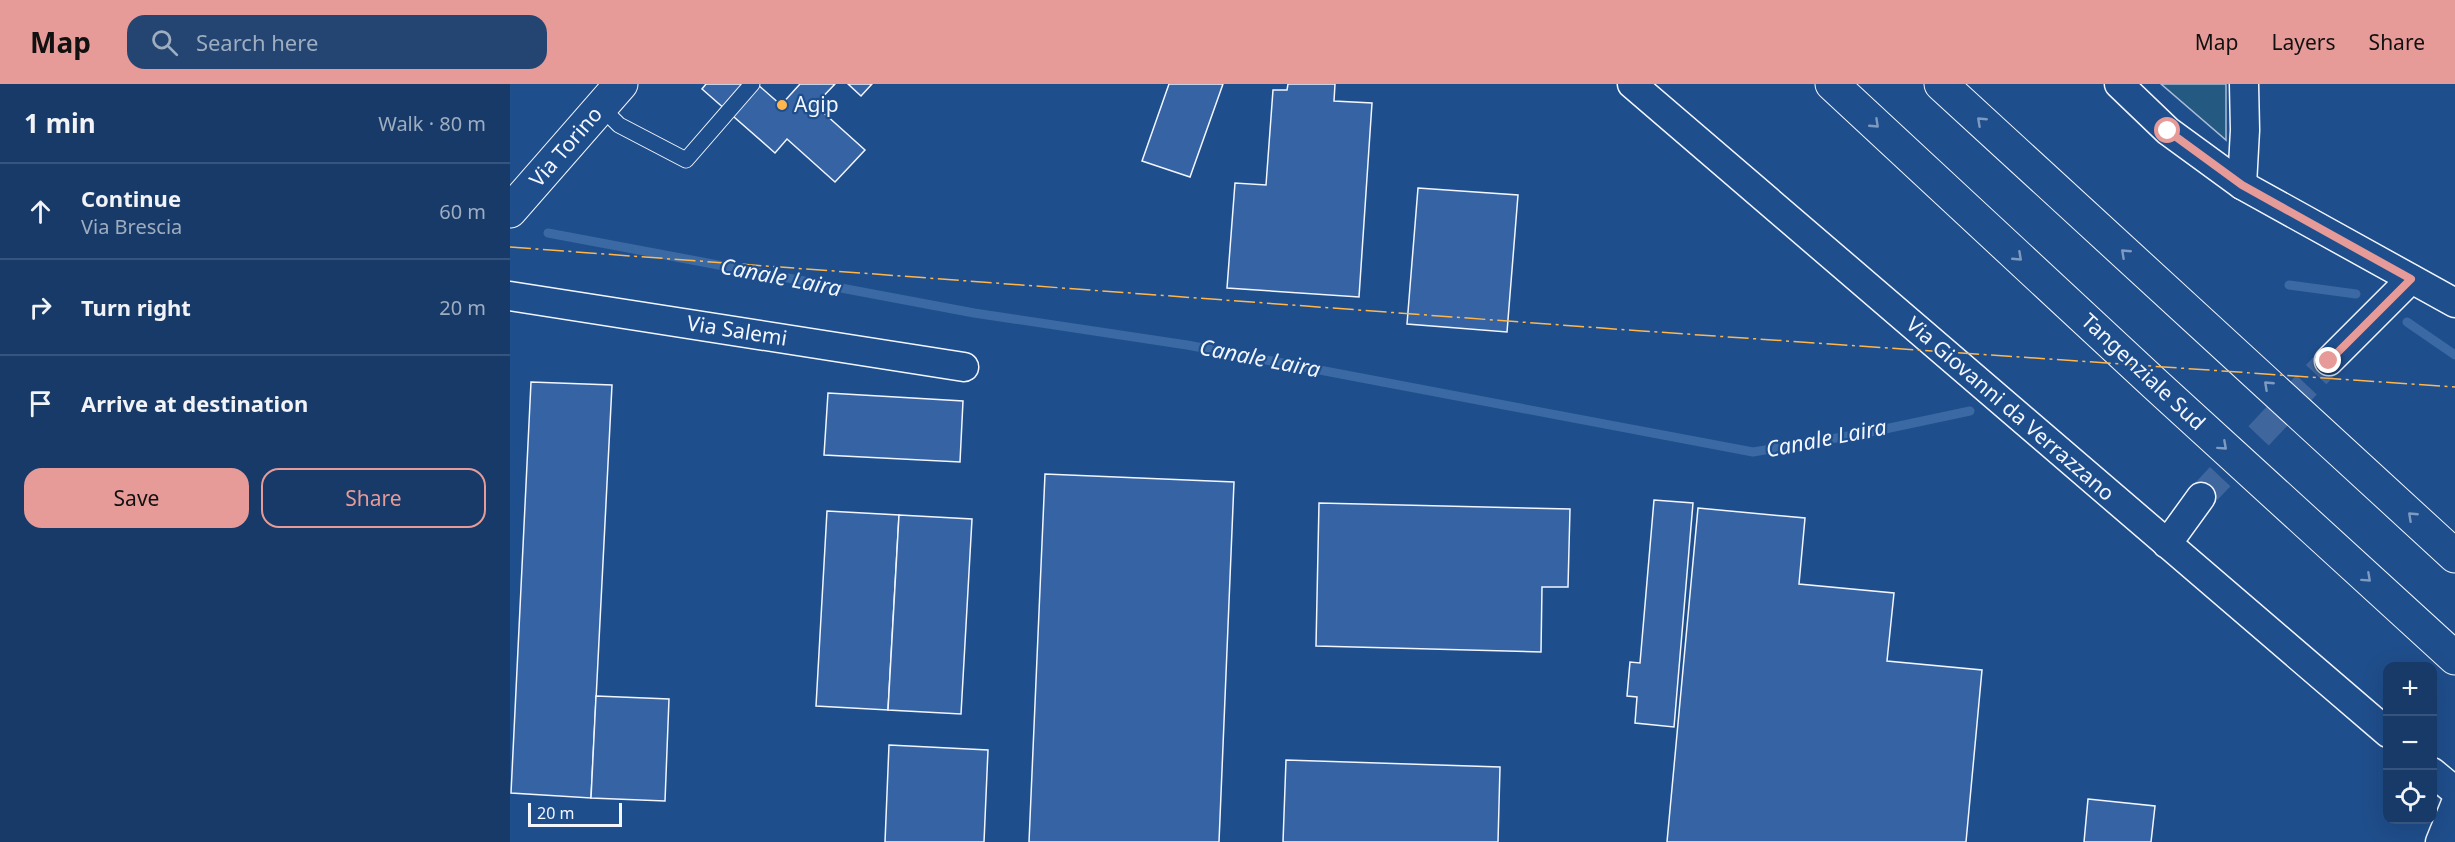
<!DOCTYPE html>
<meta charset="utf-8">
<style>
body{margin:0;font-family:"Noto Sans",sans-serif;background:#244571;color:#f1f3f6}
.controls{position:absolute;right:18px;bottom:18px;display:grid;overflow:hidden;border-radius:12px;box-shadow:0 6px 24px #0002}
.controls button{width:54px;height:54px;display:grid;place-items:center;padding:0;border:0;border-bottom:2px solid #36547d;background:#173a69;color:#f1f3f6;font:30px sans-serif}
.scale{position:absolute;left:18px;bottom:15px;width:94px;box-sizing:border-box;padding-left:6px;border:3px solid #f2f6ff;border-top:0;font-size:16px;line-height:21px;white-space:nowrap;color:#f2f6ff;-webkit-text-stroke:4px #1f4e8c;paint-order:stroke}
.stop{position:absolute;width:18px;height:18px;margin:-14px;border:4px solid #e69b98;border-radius:50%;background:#fff}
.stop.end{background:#e69b98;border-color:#fff;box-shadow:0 2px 6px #0008}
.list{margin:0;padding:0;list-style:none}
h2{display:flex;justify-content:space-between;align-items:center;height:78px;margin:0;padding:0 24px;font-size:26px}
h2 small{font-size:20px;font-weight:400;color:#9eadc0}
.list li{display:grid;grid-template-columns:39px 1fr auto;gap:18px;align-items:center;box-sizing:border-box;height:96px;padding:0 24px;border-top:2px solid #36547d}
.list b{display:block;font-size:22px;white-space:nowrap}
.list p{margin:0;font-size:20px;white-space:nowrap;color:#9eadc0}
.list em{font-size:20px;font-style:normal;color:#9eadc0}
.actions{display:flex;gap:12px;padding:18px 24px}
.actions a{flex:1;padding:14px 0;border:2px solid #e69b98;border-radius:18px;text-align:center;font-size:21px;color:#e69b98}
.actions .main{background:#e69b98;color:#111}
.icon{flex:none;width:33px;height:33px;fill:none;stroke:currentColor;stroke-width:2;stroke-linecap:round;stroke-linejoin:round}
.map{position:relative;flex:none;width:1945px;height:758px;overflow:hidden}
header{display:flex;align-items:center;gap:36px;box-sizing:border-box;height:84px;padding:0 30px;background:#e69b98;color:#111}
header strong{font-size:28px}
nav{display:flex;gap:33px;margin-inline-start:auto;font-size:21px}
.search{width:420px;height:54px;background:#244571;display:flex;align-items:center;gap:15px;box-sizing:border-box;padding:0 21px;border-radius:18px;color:#9eadc0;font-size:22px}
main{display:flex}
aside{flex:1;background:#173a69}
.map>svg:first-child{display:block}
.green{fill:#245a82;stroke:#a8bbd7;stroke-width:1.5}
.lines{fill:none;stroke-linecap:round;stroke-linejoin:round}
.stream{stroke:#3b69a3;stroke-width:9}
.building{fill:#3563a3;stroke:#f2f6ff;stroke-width:1.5}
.street-tunnel{stroke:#3f679d;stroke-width:28;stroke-dasharray:28 14;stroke-linecap:butt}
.lane-casing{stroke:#f2f6ff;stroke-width:17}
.street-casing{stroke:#f2f6ff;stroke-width:31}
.secondary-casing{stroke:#f2f6ff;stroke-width:35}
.highway-casing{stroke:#f2f6ff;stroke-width:35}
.lane{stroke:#1f4e8c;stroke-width:15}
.street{stroke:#1f4e8c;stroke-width:28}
.secondary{stroke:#1f4e8c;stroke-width:33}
.highway{stroke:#1f4e8c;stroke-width:33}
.power{stroke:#ffb74d;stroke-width:1.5;stroke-dasharray:21 4.5 3 4.5;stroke-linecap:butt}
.oneway{stroke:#7e9ac0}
.route{stroke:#e69b98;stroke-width:8}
.poi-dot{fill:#ffb74d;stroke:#1f4e8c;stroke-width:2}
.labels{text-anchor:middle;stroke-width:4.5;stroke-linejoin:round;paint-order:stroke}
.poi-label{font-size:21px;fill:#f2f6ff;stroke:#1f4e8c;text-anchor:start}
.street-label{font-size:21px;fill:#f2f6ff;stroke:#1f4e8c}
.water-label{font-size:22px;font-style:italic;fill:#f2f6ff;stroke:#1f4e8c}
</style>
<header>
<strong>Map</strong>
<div class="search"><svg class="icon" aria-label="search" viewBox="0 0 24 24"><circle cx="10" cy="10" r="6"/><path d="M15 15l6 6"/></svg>Search here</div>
<nav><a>Map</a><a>Layers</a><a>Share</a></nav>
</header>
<main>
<aside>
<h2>1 min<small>Walk · 80 m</small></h2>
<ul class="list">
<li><svg class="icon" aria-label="ahead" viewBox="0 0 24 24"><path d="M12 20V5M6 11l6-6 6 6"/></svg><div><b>Continue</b><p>Via Brescia</p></div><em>60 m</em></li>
<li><svg class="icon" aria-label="right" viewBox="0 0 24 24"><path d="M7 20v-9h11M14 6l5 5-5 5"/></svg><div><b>Turn right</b></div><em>20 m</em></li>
<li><svg class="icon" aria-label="arrive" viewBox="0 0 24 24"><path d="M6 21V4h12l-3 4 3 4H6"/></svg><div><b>Arrive at destination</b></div></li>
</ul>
<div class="actions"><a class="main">Save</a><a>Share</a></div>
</aside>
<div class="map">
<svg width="1945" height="758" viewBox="0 0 1945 758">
<rect width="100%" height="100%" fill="#1f4e8c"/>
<polygon class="green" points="1651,0 1716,0 1716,56"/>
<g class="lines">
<g class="stream">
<polyline points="38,149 464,229 677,261 1243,368 1356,349 1460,327"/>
<polyline points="1779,201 1846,210"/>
<polyline points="1897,238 1945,271"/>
</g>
</g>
<g class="building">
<polygon points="196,0 247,0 271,21 290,0 325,0 305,21 355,66 325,98 277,55 265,69 192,5"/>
<polygon points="338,0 362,0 351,12"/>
<polygon points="659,0 713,0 680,93 632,77"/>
<polygon points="778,0 825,0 824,17 862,19 849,213 717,204 725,99 756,101 763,6 777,6"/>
<polygon points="908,104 1008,111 997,248 897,240"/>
<polygon points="21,298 102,301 81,714 1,709"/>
<polygon points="318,309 453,317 450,378 314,371"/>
<polygon points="535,390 724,398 709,758 519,758"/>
<polygon points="1144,416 1183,419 1164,643 1125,639 1127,613 1117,612 1120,578 1130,579"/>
<polygon points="809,419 1060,425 1058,503 1032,503 1031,568 806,562"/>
<polygon points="1188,424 1295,434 1289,500 1384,509 1377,577 1472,586 1456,758 1157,758"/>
<polygon points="317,427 389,431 378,626 306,622"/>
<polygon points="389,431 462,435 451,630 378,626"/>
<polygon points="86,612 159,615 155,717 81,714"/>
<polygon points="379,661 478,666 474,758 375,758"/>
<polygon points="776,676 990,683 988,758 773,758"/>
<polygon points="1578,715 1645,722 1641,758 1574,758"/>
</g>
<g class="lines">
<polyline class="street-tunnel" points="1691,413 1819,277"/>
<g class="lane-casing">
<polyline id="lane" points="91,23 109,41 176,76 242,0"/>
</g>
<g class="street-casing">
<g id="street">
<polyline points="1122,0 1878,649"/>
<polyline points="1609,0 1658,47 1732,101 1945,219"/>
<polyline points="1732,101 1735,46 1734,0"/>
<polyline points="0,212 454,283"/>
<polyline points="1819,277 1901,195"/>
<polyline points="1657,460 1691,413"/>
<polyline points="1922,688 1945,707"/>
<polyline points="1930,758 1945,721"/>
</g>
</g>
<g class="secondary-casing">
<polyline id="secondary" points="0,127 111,0"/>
</g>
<g class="highway-casing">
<g id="highway">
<polyline points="1322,0 1645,300 1945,574"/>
<polyline points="1431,0 1945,472"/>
</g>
</g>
<use href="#lane" class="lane"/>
<use href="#street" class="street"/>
<use href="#secondary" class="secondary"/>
<use href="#highway" class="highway"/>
<polyline class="power" points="0,163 1132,247 1945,303"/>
</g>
<defs><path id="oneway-chevron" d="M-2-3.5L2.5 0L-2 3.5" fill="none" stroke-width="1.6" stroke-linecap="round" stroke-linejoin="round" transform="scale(1.5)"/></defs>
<g class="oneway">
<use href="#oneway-chevron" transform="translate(1471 37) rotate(-137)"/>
<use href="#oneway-chevron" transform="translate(1365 40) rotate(43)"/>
<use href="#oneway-chevron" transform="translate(1615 169) rotate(-137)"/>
<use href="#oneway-chevron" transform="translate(1508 173) rotate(43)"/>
<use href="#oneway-chevron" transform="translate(1758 301) rotate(-137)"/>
<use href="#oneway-chevron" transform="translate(1713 362) rotate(42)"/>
<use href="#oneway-chevron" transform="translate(1902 432) rotate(-137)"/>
<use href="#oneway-chevron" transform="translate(1857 494) rotate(42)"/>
</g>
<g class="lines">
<polyline class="route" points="1658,47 1732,101 1901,195 1819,277"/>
</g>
<circle class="poi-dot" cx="272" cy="21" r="6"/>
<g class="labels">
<g class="poi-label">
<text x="284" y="28">Agip</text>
</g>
<g class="street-label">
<text transform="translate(56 63) rotate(-49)" y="7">Via Torino</text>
<text transform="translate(227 247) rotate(9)" y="7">Via Salemi</text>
<text transform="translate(1633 288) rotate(43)" y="7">Tangenziale Sud</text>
<text transform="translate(1500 325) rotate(41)" y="7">Via Giovanni da Verrazzano</text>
</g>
<g class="water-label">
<text transform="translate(271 193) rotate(11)" y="8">Canale Laira</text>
<text transform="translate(750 274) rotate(11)" y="8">Canale Laira</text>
<text transform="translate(1316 354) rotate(-11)" y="8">Canale Laira</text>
</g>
</g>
</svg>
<div class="controls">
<button>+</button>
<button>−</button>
<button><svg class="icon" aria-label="locate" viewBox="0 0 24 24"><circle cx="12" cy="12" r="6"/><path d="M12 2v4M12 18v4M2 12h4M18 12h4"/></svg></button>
</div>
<div class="scale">20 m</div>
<div class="stop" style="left:1658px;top:47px"></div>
<div class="stop end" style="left:1819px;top:277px"></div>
</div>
</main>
